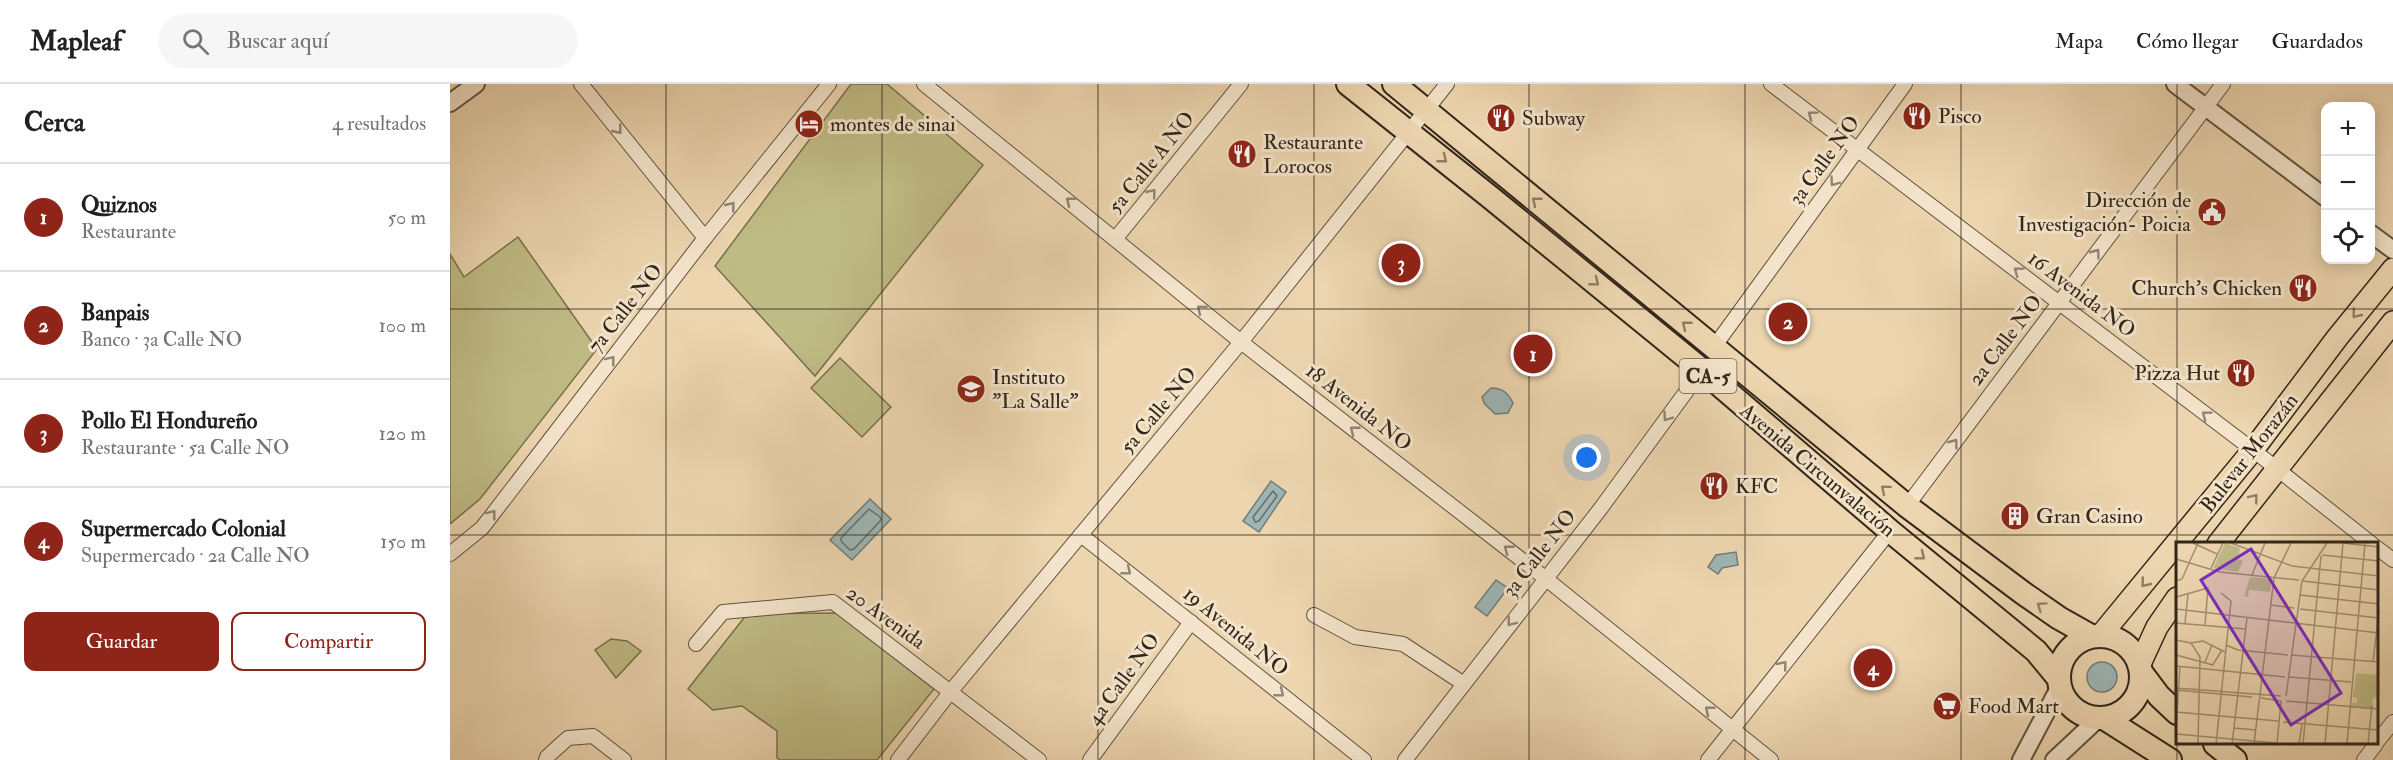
<!DOCTYPE html>
<html lang="es">
<meta charset="utf-8">
<style>
body{margin:0;font-family:"IM FELL Double Pica",serif;background:#f6f6f6;color:#202124}
.controls{position:absolute;right:18px;top:18px;display:grid;overflow:hidden;border-radius:12px;box-shadow:0 3px 15px #0003}
.controls button{width:54px;height:54px;display:grid;place-items:center;padding:0;border:0;border-bottom:2px solid #e0e0e0;background:#fff;color:#202124;font:30px sans-serif}
.you{position:absolute;left:1137px;top:374px;width:21px;height:21px;margin:-15px;border:4px solid #fff;border-radius:50%;background:#1a73e8;box-shadow:0 0 0 9px #1a73e833}
.badge{display:grid;place-items:center;width:39px;height:39px;border-radius:50%;background:#8f2418;color:#fff;font-size:20px;font-weight:700}
.pin{position:absolute;translate:-50% -50%;border:3px solid #fff;box-shadow:0 2px 6px #0006}
.list{margin:0;padding:0;list-style:none}
h2{display:flex;justify-content:space-between;align-items:center;height:78px;margin:0;padding:0 24px;font-size:26px}
h2 small{font-size:20px;font-weight:400;color:#757577}
.list li{display:grid;grid-template-columns:39px 1fr auto;gap:18px;align-items:center;box-sizing:border-box;height:108px;padding:0 24px;border-top:2px solid #e0e0e0}
.list b{display:block;font-size:22px;white-space:nowrap}
.list p{margin:0;font-size:20px;white-space:nowrap;color:#757577}
.list em{font-size:20px;font-style:normal;color:#757577}
.actions{display:flex;gap:12px;padding:18px 24px}
.actions a{flex:1;padding:14px 0;border:2px solid #8f2418;border-radius:12px;text-align:center;font-size:21px;color:#8f2418}
.actions .main{background:#8f2418;color:#fff}
.icon{flex:none;width:33px;height:33px;fill:none;stroke:currentColor;stroke-width:2;stroke-linecap:round;stroke-linejoin:round}
.map{position:relative;flex:none;width:1943px;height:676px;overflow:hidden}
header{display:flex;align-items:center;gap:36px;box-sizing:border-box;height:84px;padding:0 30px;background:#fff;border-bottom:2px solid #e0e0e0}
header strong{font-size:28px}
nav{display:flex;gap:33px;margin-inline-start:auto;font-size:21px}
.search{width:420px;height:54px;background:#f6f6f6;display:flex;align-items:center;gap:15px;box-sizing:border-box;padding:0 21px;border-radius:33px;color:#757577;font-size:22px}
main{display:flex}
aside{flex:1;background:#fff}
.map>svg:first-child{display:block}
.green{fill:#bfbb85;stroke:#78704f;stroke-width:1.5}
.water{fill:#9db6b6;stroke:#727c77;stroke-width:1.5}
.lines{fill:none;stroke-linecap:round;stroke-linejoin:round}
.shore{stroke:#676e68;stroke-width:1.5}
.minor-casing{stroke:#60523e;stroke-width:16}
.tertiary-casing{stroke:#60523e;stroke-width:20}
.primary-casing{stroke:#312619;stroke-width:24}
.trunk-casing{stroke:#312619;stroke-width:26}
.minor{stroke:#f3e4cb;stroke-width:14}
.tertiary{stroke:#f3e4cb;stroke-width:16}
.primary{stroke:#ecd5af;stroke-width:21}
.trunk{stroke:#ecd5af;stroke-width:22}
.oneway{stroke:#928572}
.oneway2{stroke:#8e7e64}
.grid{fill:none;stroke:#312619;stroke-width:1.5;stroke-opacity:0.55}
.labels{text-anchor:middle;stroke-width:6;stroke-linejoin:round;paint-order:stroke}
.shield{fill:#f3e4cb;stroke:#6b5f4e;stroke-width:1.5}
.shield-label{font-size:20px;font-weight:bold;fill:#312619}
.poi-label{font-size:21px;fill:#312619;stroke:#f3e4cb;text-anchor:start}
.street-label{font-size:21px;fill:#312619;stroke:#f3e4cb}
.inset-road{fill:none;stroke:#a18f73;stroke-width:1.5}
.view{fill:#7b2cbf;fill-opacity:0.15;stroke:#7b2cbf;stroke-width:3}
.inset-edge{fill:none;stroke:#312619;stroke-width:3}
</style>
<header>
<strong>Mapleaf</strong>
<div class="search"><svg class="icon" aria-label="search" viewBox="0 0 24 24"><circle cx="10" cy="10" r="6"/><path d="M15 15l6 6"/></svg>Buscar aquí</div>
<nav><a>Mapa</a><a>Cómo llegar</a><a>Guardados</a></nav>
</header>
<main>
<aside>
<h2>Cerca<small>4 resultados</small></h2>
<ul class="list">
<li><span class="badge">1</span><div><b>Quiznos</b><p>Restaurante</p></div><em>50 m</em></li>
<li><span class="badge">2</span><div><b>Banpais</b><p>Banco · 3a Calle NO</p></div><em>100 m</em></li>
<li><span class="badge">3</span><div><b>Pollo El Hondureño</b><p>Restaurante · 5a Calle NO</p></div><em>120 m</em></li>
<li><span class="badge">4</span><div><b>Supermercado Colonial</b><p>Supermercado · 2a Calle NO</p></div><em>150 m</em></li>
</ul>
<div class="actions"><a class="main">Guardar</a><a>Compartir</a></div>
</aside>
<div class="map">
<svg width="1943" height="676" viewBox="0 0 1943 676">
<rect width="100%" height="100%" fill="#ecd5af"/>
<filter id="stains"><feTurbulence type="fractalNoise" baseFrequency=".00333" numOctaves="4"/><feColorMatrix values="0 0 0 0 .2 0 0 0 0 .09 0 0 0 0 .02 0 0 0 .5 -.17"/></filter>
<radialGradient id="worn" r=".72"><stop offset=".6" stop-color="#630" stop-opacity="0"/><stop offset="1" stop-color="#630" stop-opacity=".3"/></radialGradient>
<g class="green">
<polygon points="401,0 437,0 533,81 365,292 265,182"/>
<polygon points="68,153 147,265 30,415 0,440 0,170 14,193"/>
<polygon points="390,274 441,323 412,353 361,304"/>
<polygon points="386,529 484,605 427,676 330,676 327,674 327,647 292,622 263,626 238,605 297,530"/>
<polygon points="161,555 177,557 191,567 166,594 145,566"/>
</g>
<g class="water">
<path d="M1041 304C1053 304 1058 309 1063 319L1058 329 1045 330 1034 319 1032 313Z"/>
<polygon points="821,397 836,408 809,448 793,437"/>
<polygon points="420,415 441,435 402,476 380,456"/>
<polygon points="1286,468 1288,481 1272,484 1268,490 1258,483 1266,471"/>
<polygon points="1046,496 1058,504 1037,532 1025,523"/>
<circle cx="1652" cy="593" r="15"/>
</g>
<g class="lines">
<g class="shore">
<polygon points="823,407 827,412 809,437 805,438 803,433"/>
<polygon points="419,425 430,433 431,436 404,465 400,466 391,457 391,454"/>
</g>
<g class="minor-casing">
<g id="minor">
<polyline points="131,0 255,154"/>
<polyline points="474,0 791,258 1095,494 1321,676"/>
<polyline points="1321,0 1803,366 1922,460"/>
<polyline points="666,154 791,0"/>
<polyline points="1264,263 1455,0"/>
<polyline points="1457,422 1773,0"/>
<polyline points="631,451 914,676"/>
<polyline points="1926,463 1943,476"/>
<polyline points="0,470 32,444 255,154 379,0"/>
<polyline points="864,531 905,553 953,560 1014,600"/>
<polyline points="246,560 273,528 383,518 589,676"/>
<polyline points="1926,659 1943,638"/>
<polyline points="96,676 97,673 118,654 143,652 174,676"/>
<polyline points="448,676 501,607 791,258 997,0"/>
<polyline points="640,676 741,538"/>
<polyline points="955,676 1151,424 1252,286"/>
<polyline points="1258,676 1440,447"/>
<polyline points="1914,676 1926,660"/>
</g>
</g>
<g class="tertiary-casing">
<g id="tertiary">
<polyline points="1725,0 1876,114"/>
<polyline points="0,19 26,0"/>
<polyline points="1920,149 1943,166"/>
<polyline points="1571,676 1610,602"/>
<polyline points="1604,676 1649,634"/>
</g>
</g>
<g class="primary-casing">
<g id="primary">
<polyline points="1768,460 1943,238"/>
<polyline points="1651,551 1803,366 1887,254 1943,185"/>
<polyline points="1689,582 1707,543 1727,514"/>
</g>
</g>
<g class="trunk-casing">
<g id="trunk">
<polyline points="898,0 1040,113 1252,286 1440,447 1586,567 1609,595"/>
<polyline points="944,0 1457,422 1573,509 1609,534 1641,552"/>
<circle cx="1650" cy="593" r="41"/>
<polyline points="1691,588 1709,612 1727,629"/>
<polyline points="1654,634 1720,676"/>
<polyline points="1765,660 1785,676"/>
</g>
</g>
<use href="#minor" class="minor"/>
<use href="#tertiary" class="tertiary"/>
<use href="#primary" class="primary"/>
<use href="#trunk" class="trunk"/>
</g>
<defs><path id="oneway-chevron" d="M-2-3.5L2.5 0L-2 3.5" fill="none" stroke-width="1.6" stroke-linecap="round" stroke-linejoin="round" transform="scale(1.5)"/></defs>
<g class="oneway">
<use href="#oneway-chevron" transform="translate(1362 31) rotate(-143)"/>
<use href="#oneway-chevron" transform="translate(168 46) rotate(51)"/>
<use href="#oneway-chevron" transform="translate(1384 98) rotate(126)"/>
<use href="#oneway-chevron" transform="translate(702 109) rotate(-51)"/>
<use href="#oneway-chevron" transform="translate(620 117) rotate(-141)"/>
<use href="#oneway-chevron" transform="translate(281 122) rotate(-51)"/>
<use href="#oneway-chevron" transform="translate(1646 169) rotate(-53)"/>
<use href="#oneway-chevron" transform="translate(1568 187) rotate(-143)"/>
<use href="#oneway-chevron" transform="translate(751 225) rotate(-140)"/>
<use href="#oneway-chevron" transform="translate(161 276) rotate(-52)"/>
<use href="#oneway-chevron" transform="translate(1756 331) rotate(-143)"/>
<use href="#oneway-chevron" transform="translate(1217 333) rotate(126)"/>
<use href="#oneway-chevron" transform="translate(904 346) rotate(-142)"/>
<use href="#oneway-chevron" transform="translate(1504 359) rotate(-53)"/>
<use href="#oneway-chevron" transform="translate(42 430) rotate(-52)"/>
<use href="#oneway-chevron" transform="translate(1058 465) rotate(-142)"/>
<use href="#oneway-chevron" transform="translate(677 487) rotate(39)"/>
<use href="#oneway-chevron" transform="translate(1061 538) rotate(128)"/>
<use href="#oneway-chevron" transform="translate(1333 581) rotate(-51)"/>
<use href="#oneway-chevron" transform="translate(830 609) rotate(39)"/>
<use href="#oneway-chevron" transform="translate(1259 626) rotate(-141)"/>
</g>
<g class="oneway2">
<use href="#oneway-chevron" transform="translate(993 75) rotate(38)"/>
<use href="#oneway-chevron" transform="translate(1086 117) rotate(-141)"/>
<use href="#oneway-chevron" transform="translate(1145 198) rotate(39)"/>
<use href="#oneway-chevron" transform="translate(1906 230) rotate(129)"/>
<use href="#oneway-chevron" transform="translate(1236 241) rotate(-141)"/>
<use href="#oneway-chevron" transform="translate(1435 405) rotate(-140)"/>
<use href="#oneway-chevron" transform="translate(1804 414) rotate(-52)"/>
<use href="#oneway-chevron" transform="translate(1471 472) rotate(39)"/>
<use href="#oneway-chevron" transform="translate(1695 499) rotate(129)"/>
<use href="#oneway-chevron" transform="translate(1591 522) rotate(-145)"/>
</g>
<path class="grid" d="M216 0V676M432 0V676M648 0V676M864 0V676M1079 0V676M1295 0V676M1511 0V676M1727 0V460M0 225H1943M0 451H1943M1727 660V676"/>
<defs>
<g id="restaurant-disc" transform="scale(1.5)"><circle r="9.5" fill="#8f2418" stroke="#f3e4cb"/><path d="M-5-6h1v4h1v-4h1v4h1v-4h1v5L-1.5 .5V6h-2V.5L-5-1ZM5-6V6H3V1.5H1.5Q1.5-4 5-6Z" fill="#fff"/></g>
<g id="hotel-disc" transform="scale(1.5)"><circle r="9.5" fill="#8f2418" stroke="#f3e4cb"/><path d="M-6-4.5h1.5V1H6V5H4.5V3h-9V5H-6ZM-4 0a1.8 1.8 0 1 1 3.6 0ZM.5 0V-2.5h3Q6-2.5 6 0Z" fill="#fff"/></g>
<g id="civic-disc" transform="scale(1.5)"><circle r="9.5" fill="#8f2418" stroke="#f3e4cb"/><path d="M-.6-6.5H3V-4.5H.6V-3L4-1V1h2V6H-6V1h2V-1L-.6-3ZM-1.2 2.5V6h2.4V2.5Z" fill="#fff"/></g>
<g id="school-disc" transform="scale(1.5)"><circle r="9.5" fill="#8f2418" stroke="#f3e4cb"/><path d="M0-5L7-2L0 1L-7-2ZM-4 1L0 2.5L4 1V4Q0 6-4 4Z" fill="#fff"/></g>
<g id="building-disc" transform="scale(1.5)"><circle r="9.5" fill="#8f2418" stroke="#f3e4cb"/><path d="M-4-6H4V6H1V3H-1V6H-4ZM-2.5-4.3h1.7v1.8h-1.7ZM.8-4.3h1.7v1.8H.8ZM-2.5-1h1.7V.8h-1.7ZM.8-1h1.7V.8H.8Z" fill="#fff"/></g>
<g id="supermarket-disc" transform="scale(1.5)"><circle r="9.5" fill="#8f2418" stroke="#f3e4cb"/><path d="M-6-5.5h2.5l.6 2H6L4.5 2H-2.5L-4.4-4H-6ZM-1.5 3.2a1.3 1.3 0 1 0 .1 0ZM3 3.2a1.3 1.3 0 1 0 .1 0Z" fill="#fff"/></g>
</defs>
<g fill-rule="evenodd">
<use href="#restaurant-disc" x="1467" y="32"/>
<use href="#restaurant-disc" x="1051" y="34"/>
<use href="#hotel-disc" x="359" y="40"/>
<use href="#restaurant-disc" x="792" y="70"/>
<use href="#civic-disc" x="1762" y="128"/>
<use href="#restaurant-disc" x="1853" y="204"/>
<use href="#restaurant-disc" x="1791" y="289"/>
<use href="#school-disc" x="521" y="305"/>
<use href="#restaurant-disc" x="1264" y="402"/>
<use href="#building-disc" x="1565" y="432"/>
<use href="#supermarket-disc" x="1497" y="622"/>
</g>
<g class="labels">
<rect class="shield" x="1229.5" y="275" width="57" height="34" rx="4.5"/>
<g class="shield-label">
<text x="1258" y="299">CA-5</text>
</g>
<g class="poi-label">
<text x="1488" y="39">Pisco</text>
<text x="1072" y="41">Subway</text>
<text x="380" y="47">montes de sinai</text>
<text x="813" y="65">Restaurante<tspan x="813" dy="24">Lorocos</tspan></text>
<text x="1741" y="123" text-anchor="end">Dirección de<tspan x="1741" dy="24">Investigación- Poicia</tspan></text>
<text x="1832" y="211" text-anchor="end">Church's Chicken</text>
<text x="1770" y="296" text-anchor="end">Pizza Hut</text>
<text x="542" y="300">Instituto<tspan x="542" dy="24">"La Salle"</tspan></text>
<text x="1285" y="409">KFC</text>
<text x="1586" y="439">Gran Casino</text>
<text x="1518" y="629">Food Mart</text>
</g>
<g class="street-label">
<text transform="translate(1374 76) rotate(-54)" y="7">3a Calle NO</text>
<text transform="translate(701 78) rotate(-51)" y="7">5a Calle A NO</text>
<text transform="translate(1632 210) rotate(37)" y="7">16 Avenida NO</text>
<text transform="translate(175 224) rotate(-52)" y="7">7a Calle NO</text>
<text transform="translate(1555 256) rotate(-53)" y="7">2a Calle NO</text>
<text transform="translate(909 323) rotate(38)" y="7">18 Avenida NO</text>
<text transform="translate(708 326) rotate(-50)" y="7">5a Calle NO</text>
<text transform="translate(1799 369) rotate(-52)" y="7">Bulevar Morazán</text>
<text transform="translate(1368 386) rotate(40)" y="7">Avenida Circunvalación</text>
<text transform="translate(1089 469) rotate(-52)" y="7">3a Calle NO</text>
<text transform="translate(436 533) rotate(36)" y="7">20 Avenida</text>
<text transform="translate(786 547) rotate(39)" y="7">19 Avenida NO</text>
<text transform="translate(673 595) rotate(-54)" y="7">4a Calle NO</text>
</g>
</g>
<g transform="translate(1726 458)">
<rect width="202" height="202" fill="#ecd5af"/>
<path d="M49 1 64 6 62 17 67 19 62 30 37 26ZM74 35 96 37 94 50 73 48 72 55 68 54ZM180 131 202 133V156H197L196 167 175 166 176 161H181V156L177 155Z" fill="#bfbb85"/>
<path class="inset-road" d="M17 1 41 12M55 1 116 24 203 34M166 1 203 5M146 13 203 19M0 17 44 30 123 38M35 26 47 1M76 33 89 1M0 39 6 37 22 1M127 39 203 48M124 53 203 62M0 55 32 46 29 83M95 63 118 66M0 67 203 91M124 67 203 76M0 81 70 87M9 81 12 52M0 98 15 101 24 115 22 202M15 101 27 99 49 110M50 103 62 108 112 113M0 113 37 123M115 113 203 120M29 120 36 103M197 120 203 69M0 124 109 135M36 124 46 108M113 135 175 140M0 146 105 154M0 148 76 155M110 154 126 39 151 1M85 156 105 159M110 159 203 167M0 170 102 179M107 180 203 188M58 186 80 188M0 189 4 124M0 192 100 201M40 202 55 59 45 51M56 202 71 76M78 202 98 36 115 1M101 202 105 159M123 202 126 182M127 202 145 14M149 202 167 1M171 202 189 1M192 202 196 163"/>
<path class="view" d="M75 7 165 151 115 183 25 38Z"/>
<rect width="202" height="202" class="inset-edge"/>
</g>
<rect width="100%" height="100%" filter="url(#stains)"/>
<rect width="100%" height="100%" fill="url(#worn)"/>
</svg>
<div class="controls">
<button>+</button>
<button>−</button>
<button><svg class="icon" aria-label="locate" viewBox="0 0 24 24"><circle cx="12" cy="12" r="6"/><path d="M12 2v4M12 18v4M2 12h4M18 12h4"/></svg></button>
</div>
<div class="you"></div>
<div class="pin badge" style="left:1083px;top:270px">1</div>
<div class="pin badge" style="left:1338px;top:238px">2</div>
<div class="pin badge" style="left:951px;top:179px">3</div>
<div class="pin badge" style="left:1423px;top:584px">4</div>
</div>
</main>
